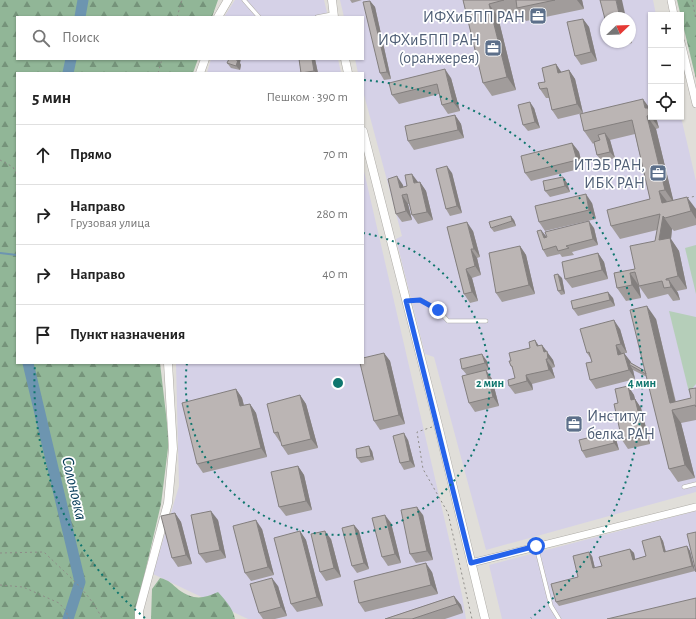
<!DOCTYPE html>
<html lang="ru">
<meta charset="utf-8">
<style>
body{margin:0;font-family:"Alegreya Sans",sans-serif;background:#f6f6f6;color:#222}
.controls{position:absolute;right:12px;top:12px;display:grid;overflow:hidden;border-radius:0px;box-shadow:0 1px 3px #0004}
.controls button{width:36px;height:36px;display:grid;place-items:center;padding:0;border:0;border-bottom:1px solid #e0e0e0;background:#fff;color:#222;font:20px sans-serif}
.compass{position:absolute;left:600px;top:12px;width:36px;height:36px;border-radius:50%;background:#fff;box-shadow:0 1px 3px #0004;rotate:67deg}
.stop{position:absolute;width:12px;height:12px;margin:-9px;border:3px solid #2563eb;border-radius:50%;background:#fff}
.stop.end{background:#2563eb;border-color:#fff;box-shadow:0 1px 4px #0008}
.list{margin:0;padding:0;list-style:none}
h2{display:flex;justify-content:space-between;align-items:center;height:52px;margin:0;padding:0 16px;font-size:17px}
h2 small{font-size:13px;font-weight:400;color:#767676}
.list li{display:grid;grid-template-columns:26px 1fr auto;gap:12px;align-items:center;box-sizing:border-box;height:60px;padding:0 16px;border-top:1px solid #e0e0e0}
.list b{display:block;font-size:15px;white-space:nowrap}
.list p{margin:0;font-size:13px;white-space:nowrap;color:#767676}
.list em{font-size:13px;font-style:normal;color:#767676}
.icon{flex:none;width:22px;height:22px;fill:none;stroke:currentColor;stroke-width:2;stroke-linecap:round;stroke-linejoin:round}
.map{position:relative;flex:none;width:696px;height:619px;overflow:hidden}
.search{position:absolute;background:#fff;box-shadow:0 1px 3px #0004;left:16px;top:16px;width:348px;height:44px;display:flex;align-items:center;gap:10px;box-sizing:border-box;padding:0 14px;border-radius:0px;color:#767676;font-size:15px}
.panel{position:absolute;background:#fff;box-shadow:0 1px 3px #0004;left:16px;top:72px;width:348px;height:292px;border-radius:0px}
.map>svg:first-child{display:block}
.industrial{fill:#d5d1e7;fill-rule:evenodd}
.green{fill:#b5ceb9}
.forest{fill:url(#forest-firs)}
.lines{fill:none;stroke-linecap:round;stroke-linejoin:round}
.stream{stroke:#6d95b0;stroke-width:2}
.river{stroke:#6d95b0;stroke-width:11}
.service-casing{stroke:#adaba6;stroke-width:4.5}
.minor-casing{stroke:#adaba6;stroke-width:8}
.tertiary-casing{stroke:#adaba6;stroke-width:9}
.path{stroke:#8e8c88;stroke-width:1;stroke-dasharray:2 3;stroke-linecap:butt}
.service{stroke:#fff;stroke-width:3.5}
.minor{stroke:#fff;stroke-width:7}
.tertiary{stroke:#fff;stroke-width:8}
.wall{fill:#a19c9b}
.shaded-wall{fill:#837f7e}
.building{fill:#bbb5b4;stroke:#837f7e}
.route{stroke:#2563eb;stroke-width:5}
.ring{fill:none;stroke:#0f766e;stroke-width:2;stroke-dasharray:2 4}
.labels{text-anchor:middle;stroke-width:3.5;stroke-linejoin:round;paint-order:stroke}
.service-label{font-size:16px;fill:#4e5e75;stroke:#fff;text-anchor:end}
.water-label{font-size:17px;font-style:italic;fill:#023855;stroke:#fff}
.centre{fill:#0f766e;stroke:#fff;stroke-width:2}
.ring-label{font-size:12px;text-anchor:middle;font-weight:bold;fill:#0f766e;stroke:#fff;stroke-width:3.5;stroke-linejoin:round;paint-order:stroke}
</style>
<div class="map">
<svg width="696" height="619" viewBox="0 0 696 619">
<defs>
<pattern id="forest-firs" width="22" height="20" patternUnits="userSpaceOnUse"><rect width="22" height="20" fill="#91b697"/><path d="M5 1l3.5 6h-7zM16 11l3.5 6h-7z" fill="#75937a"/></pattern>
</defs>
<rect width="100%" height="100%" fill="#e0ded9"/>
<g class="industrial">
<polygon points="235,0 324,0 328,17 224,17"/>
<path d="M340 0H653L656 15H651V117H681L696 181V492L486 550 434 357 425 354 396 239 402 236 363 91V73H358L355 59H363V17H344ZM606 18H630V42H606Z"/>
<polygon points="211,59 338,59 341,73 207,73"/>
<polygon points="363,167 462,595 466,619 248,619 153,574 179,486 176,363 363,363"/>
<polygon points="696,511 696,619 502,619 489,565"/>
</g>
<g class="green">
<polygon points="696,245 696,294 685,248"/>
<polygon points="669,311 696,317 696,384 689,392"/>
</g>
<g class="forest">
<polygon points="0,0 218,0 212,17 17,17 17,59 198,59 193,73 17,73 17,363 160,363 169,440 161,504 136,611 135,619 0,619"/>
<polygon points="677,0 696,0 696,79"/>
<path d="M160 578C169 580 172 584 179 590 193 600 203 599 218 592 225 600 233 608 235 619H151L152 589Z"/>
</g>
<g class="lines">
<polyline class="stream" points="0,253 17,255"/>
<g class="river">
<polyline points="80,17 83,0"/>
<polyline points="68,73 71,59"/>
<polyline points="28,363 80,582 68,619"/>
</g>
<g class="service-casing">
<g id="service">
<polyline points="244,0 259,17"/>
<polyline points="317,17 333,14"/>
<polyline points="407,301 421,300 438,310 448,321 486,321"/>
<polyline points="684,487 696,484"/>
<polyline points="536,546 551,606 559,619"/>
</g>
</g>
<g class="minor-casing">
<g id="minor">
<polyline points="671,0 674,15"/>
<polyline points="681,42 696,104"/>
<polyline points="471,563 696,507"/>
</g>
</g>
<g class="tertiary-casing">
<g id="tertiary">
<polyline points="332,0 334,17"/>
<polyline points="218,17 228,0"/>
<polyline points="345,59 348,73"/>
<polyline points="200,73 205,59"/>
<polyline points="363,131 438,425 485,619"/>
<polyline points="139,619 139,611 168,503 173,449 168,363"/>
</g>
</g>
<g class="path">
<polyline points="692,0 696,19"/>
<polyline points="177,17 182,0"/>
<polyline points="158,73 162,59"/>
<polyline points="0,160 13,167 17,176"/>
<polyline points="687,198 696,196"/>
<polyline points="432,427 417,432 423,469 448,513 472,619"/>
<path d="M0 553 44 552C64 572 90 592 102 619"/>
<polyline points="0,585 23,587 59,603 66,611 69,619"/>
</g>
<use href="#service" class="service"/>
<use href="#minor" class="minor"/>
<use href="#tertiary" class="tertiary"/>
</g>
<g class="wall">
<polygon points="350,0 362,0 352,3"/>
<polygon points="463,0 582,0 584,9 526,21 519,12 498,17 516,90 492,96 483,83"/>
<polygon points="370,1 375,7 391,79 384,80 380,73"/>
<polygon points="583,19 589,27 597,61 581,65 575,56"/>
<polygon points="630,35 632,43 618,47 615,42 630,42"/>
<polygon points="299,59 315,59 318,73 301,73"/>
<polygon points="227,63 240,63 241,65 240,70 231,68"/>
<polygon points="556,64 561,72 569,70 575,79 583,113 558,119 552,110 549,98 546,98 540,89"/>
<polygon points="451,78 460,111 448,114 442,105 439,94 399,104 392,95"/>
<polygon points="534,108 540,128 528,131 523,125"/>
<polygon points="651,110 651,117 655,117 657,121 659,128 656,129 673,200 696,209 696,225 674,231 672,229 671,239 679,251 687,289 677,291 678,293 680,300 673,301 668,294 648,299 639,286 641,298 626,301 617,288 614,273 635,269 655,241 657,230 620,239 611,226 650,199 635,134 610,140 615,158 602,162 597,155 594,143 593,144 584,131"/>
<polygon points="455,115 461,124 464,138 414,150 408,141"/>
<polygon points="572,143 579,152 583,168 531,181 525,173"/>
<polygon points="452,173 462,213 450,216 446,209"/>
<polygon points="563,177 567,183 570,192 550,197 545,191"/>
<polygon points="420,182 426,191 433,220 418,224 412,215 410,204 408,204 412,220 402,222 396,214 403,185 403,187"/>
<polygon points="592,203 596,219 545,231 539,222"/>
<polygon points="514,220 516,226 494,232 491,228"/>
<polygon points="447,227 473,231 480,257 477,258 481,275 472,278 478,301 470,303 464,294"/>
<polygon points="594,228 598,245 572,252 574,255 562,257 560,254 547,257 543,250 546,236 546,237"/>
<polygon points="520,246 526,255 535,294 502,302 496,293"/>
<polygon points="598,253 604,262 608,279 572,288 565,279"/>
<polygon points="562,278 565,294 561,295 558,291"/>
<polygon points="613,298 615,306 578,316 573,309"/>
<polygon points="656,319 676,402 691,398 696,388 696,420 681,423 695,478 678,482 669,469 647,377 633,370 635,379 596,389 590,380 592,362 591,359 587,353 620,329 627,353 624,353 631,363 645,371"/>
<polygon points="542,345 553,360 555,367 552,368 555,378 532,384 533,390 515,394 509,386 515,378 514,370 511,366 511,361 539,346"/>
<polygon points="384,353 390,361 405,424 380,430 374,421"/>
<polygon points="487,361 489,370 486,371 492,379 499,406 475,412 469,403 467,375 462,369"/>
<polygon points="628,386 634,395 635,399 641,408 650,444 628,449 622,440 618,403"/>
<polygon points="236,389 242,398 244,405 250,404 256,413 267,457 203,473 197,464"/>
<polygon points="300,395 306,404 318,448 288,455 282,446 281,441 280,442 274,433"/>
<polygon points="616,439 619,450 586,458 582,451"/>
<polygon points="408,440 415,467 404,470 400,463"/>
<polygon points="372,451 374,460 361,463 357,458"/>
<polygon points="298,466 304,475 312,510 286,516 279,507"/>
<polygon points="175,513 181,522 192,564 178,567 172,558"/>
<polygon points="423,515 433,560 416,563 410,554"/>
<polygon points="218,520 226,558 206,563 199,554"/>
<polygon points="391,523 401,563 388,566 382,557"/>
<polygon points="354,525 359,531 369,569 357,573 352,566"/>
<polygon points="262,529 274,575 251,581 245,573"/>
<polygon points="300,531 306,540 323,606 297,612 291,604"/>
<polygon points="660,536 663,541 666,552 687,546 690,551 695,571 559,606 556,602 578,577 592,556 595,568 602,566 630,549 634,553 635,559 646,556"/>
<polygon points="331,539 341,577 326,581 320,572"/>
<polygon points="432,572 438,594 365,612 359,603"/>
<polygon points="278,586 287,616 275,619 263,619 259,613"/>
<polygon points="454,596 461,605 463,613 445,619 385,619"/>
</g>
<g class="shaded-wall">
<polygon points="577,0 582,0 584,9"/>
<polygon points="616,0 622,0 626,18 620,18"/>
<polygon points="370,1 375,7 391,79 387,72"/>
<polygon points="489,4 498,17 516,90 507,77"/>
<polygon points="583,19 589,27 597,61 591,52"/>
<polygon points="630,35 632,43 630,40"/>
<polygon points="236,59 241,59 240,63 241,65 240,70 236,66"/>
<polygon points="312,59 315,59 318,73 316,73 314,71"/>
<polygon points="556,64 562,73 558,73"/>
<polygon points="445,69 451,78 460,111 453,102"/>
<polygon points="569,70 575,79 583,113 577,104"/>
<polygon points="643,99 651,110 651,117 645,108"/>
<polygon points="530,102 534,108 540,128 535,122"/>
<polygon points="455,115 461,124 464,138 458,130"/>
<polygon points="647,116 656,129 674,203 665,190"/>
<polygon points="651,117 655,117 657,121 659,128"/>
<polygon points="605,133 610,140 615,158 610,152"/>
<polygon points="572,143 579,152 583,168 577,160"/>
<polygon points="447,166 452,173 462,213 457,206"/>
<polygon points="412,174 418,182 414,183"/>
<polygon points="397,176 403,185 405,195 400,188"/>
<polygon points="563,177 567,183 570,192 565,186"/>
<polygon points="420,182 426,191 433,220 427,212"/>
<polygon points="659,191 669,204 662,203"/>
<polygon points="586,194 592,203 596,219 589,210"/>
<polygon points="402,195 408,204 412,220 406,211"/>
<polygon points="687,197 696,209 696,219 691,211"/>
<polygon points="511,216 514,220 516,226 512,221"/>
<polygon points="663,216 672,229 671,239 679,251 687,289 678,276 659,240"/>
<polygon points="589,221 594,228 598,245 593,239"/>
<polygon points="467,222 473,231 480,257 474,249"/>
<polygon points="541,230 546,236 549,245 544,238"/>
<polygon points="520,246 526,255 535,294 529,285"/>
<polygon points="471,249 477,258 481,275 475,266"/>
<polygon points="598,253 604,262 608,279 602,270"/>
<polygon points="466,269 472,278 478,301 472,292"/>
<polygon points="630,273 639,286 641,298 632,285"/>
<polygon points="558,274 562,278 565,294 562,290"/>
<polygon points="666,279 671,286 669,280 678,293 680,300 666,280"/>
<polygon points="608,292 613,298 615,306 610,300"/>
<polygon points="647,306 656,319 677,409 670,403"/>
<polygon points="614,320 620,329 627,353 621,344"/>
<polygon points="535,340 541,349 537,346"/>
<polygon points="542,345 553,360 555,367 544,352"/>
<polygon points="616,345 622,354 618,355"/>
<polygon points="384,353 390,361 405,424 399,415"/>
<polygon points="624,353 631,362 632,366 630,365 633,370 635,379 629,370"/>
<polygon points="482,354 487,361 489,370 485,363"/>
<polygon points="546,359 552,368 555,378 549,370"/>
<polygon points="486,370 492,379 499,406 493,397"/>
<polygon points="526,375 532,384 533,390 527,381"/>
<polygon points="628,386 634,395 635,399 641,408 650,444 644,435 631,400"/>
<polygon points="236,389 242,398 246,415 240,406"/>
<polygon points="300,395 306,404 318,448 311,439"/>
<polygon points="250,404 256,413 267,457 261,448"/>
<polygon points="672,410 681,423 695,478 685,465"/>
<polygon points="612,432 616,439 619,450 614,443"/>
<polygon points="404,433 408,440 415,467 410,461"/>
<polygon points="369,446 372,451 374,460 371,456"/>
<polygon points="298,466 304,475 312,510 306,501"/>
<polygon points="417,507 423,515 433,560 427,551"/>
<polygon points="211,511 218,520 226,558 220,550"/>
<polygon points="175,513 181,522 192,564 186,555"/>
<polygon points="385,515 391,523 401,563 395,554"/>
<polygon points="256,520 262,529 274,575 268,567"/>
<polygon points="354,525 359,531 369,569 364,563"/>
<polygon points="300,531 306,540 323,606 317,597"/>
<polygon points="325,531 331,539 341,577 334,568"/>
<polygon points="660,536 663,541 667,557 664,552"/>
<polygon points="687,546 690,551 695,571 692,566"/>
<polygon points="630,549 634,553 636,564 633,560"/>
<polygon points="589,552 592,556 596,573 593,568"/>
<polygon points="426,563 432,572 438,594 431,585"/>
<polygon points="272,578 278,586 287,616 281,607"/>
<polygon points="454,596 461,605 463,613 457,604"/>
</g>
<g class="building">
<polygon points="463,0 504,0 489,4 507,77 483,83"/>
<polygon points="516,0 555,0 517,8"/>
<polygon points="600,0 616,0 620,18 606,18 606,23"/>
<polygon points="370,1 387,72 380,73 363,2"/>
<polygon points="583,19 591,52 575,56 567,22"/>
<polygon points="229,59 236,59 236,60 238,60 236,66 227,63"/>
<polygon points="299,59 312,59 314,71 301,73"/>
<polygon points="556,64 558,73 569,70 577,104 552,110 547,88 540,89 538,83 545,82 542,68"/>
<polygon points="445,69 453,102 442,105 437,84 392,95 389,83"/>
<polygon points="643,99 645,108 648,108 650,115 647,116 665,190 659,191 662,203 687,197 691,211 665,218 663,216 659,240 670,238 678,276 666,279 666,280 669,280 671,287 664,288 662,281 639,286 635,272 630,273 632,285 617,288 614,273 635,269 630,246 655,241 660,214 611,226 607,210 650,199 632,120 584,131 580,114"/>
<polygon points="530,102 535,122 523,125 518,105"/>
<polygon points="455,115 458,130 408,141 405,126"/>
<polygon points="605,133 610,152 597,155 594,142 600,140 598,135"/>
<polygon points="572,143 577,160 525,173 521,156"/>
<polygon points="447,166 457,206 446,209 436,169"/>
<polygon points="412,174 414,183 420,182 427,212 412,215 407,194 402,195 406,211 396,214 388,179 397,176 400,188 407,186 405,175"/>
<polygon points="563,177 565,186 545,191 543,181"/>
<polygon points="586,194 589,210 539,222 535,206"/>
<polygon points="511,216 512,221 491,228 489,222"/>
<polygon points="589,221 593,239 566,246 569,248 558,251 556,246 543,250 537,231 541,230 544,238 547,237 545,232"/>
<polygon points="467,222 474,249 471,249 475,266 466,269 472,292 464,294 447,227"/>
<polygon points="520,246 529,285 496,293 489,253"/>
<polygon points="598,253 602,270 565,279 562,262"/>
<polygon points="558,274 562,290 558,291 554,275"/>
<polygon points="608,292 610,300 573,309 571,301"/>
<polygon points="647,306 670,403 691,398 689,389 696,388 696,407 695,405 672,410 685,465 669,469 630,310"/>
<polygon points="614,320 621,344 616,345 618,355 624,353 629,370 590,380 586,363 592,362 589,352 587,353 580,329"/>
<polygon points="535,340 537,346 542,345 544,352 547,351 548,359 546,359 549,370 526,375 527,381 509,386 508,380 515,378 512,366 511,366 509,361 511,361 509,353 530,348 529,342"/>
<polygon points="384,353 399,415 374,421 360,363 363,363 363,358"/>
<polygon points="482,354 485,363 462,369 460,359"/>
<polygon points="629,362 645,371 646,374 630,365"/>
<polygon points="486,370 493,397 469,403 462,376"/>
<polygon points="628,386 631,400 635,399 644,435 622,440 614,404 618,403 615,389"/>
<polygon points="236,389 240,406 250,404 261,448 197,464 182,403"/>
<polygon points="300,395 311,439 282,446 278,432 274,433 267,404"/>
<polygon points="612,432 614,443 582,451 579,440"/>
<polygon points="404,433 410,461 400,463 393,436"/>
<polygon points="369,446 371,456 357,458 356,449"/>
<polygon points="298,466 306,501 279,507 271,472"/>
<polygon points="417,507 427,551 410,554 401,510"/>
<polygon points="211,511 220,550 199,554 191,515"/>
<polygon points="175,513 186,555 172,558 161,516"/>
<polygon points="385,515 395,554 382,557 372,518"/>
<polygon points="256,520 268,567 245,573 233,526"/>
<polygon points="354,525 364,563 352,566 342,528"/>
<polygon points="300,531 317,597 291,604 274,538"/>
<polygon points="325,531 334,568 320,572 311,534"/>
<polygon points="696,532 696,572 687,534"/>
<polygon points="660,536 664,552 687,546 692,566 556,602 551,584 578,577 573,556 589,552 593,568 602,566 599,557 630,549 633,560 646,556 642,541"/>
<polygon points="426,563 431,585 359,603 354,581"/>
<polygon points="272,578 281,607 259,613 250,584"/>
<polygon points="454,596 457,604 412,619 385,619"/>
<polygon points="696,598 696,619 607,619"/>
</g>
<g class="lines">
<polyline class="route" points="438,310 420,300 406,301 471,563 536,546"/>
</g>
<g class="ring">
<path d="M363 233A152 152 0 1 1 187 363"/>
<path d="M145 618A304 304 0 0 1 35 364M364 80A304 304 0 0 1 531 618"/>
</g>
<defs>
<g id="office-square" transform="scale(0.9)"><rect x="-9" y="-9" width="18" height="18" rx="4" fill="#5c6f8a" stroke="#fff"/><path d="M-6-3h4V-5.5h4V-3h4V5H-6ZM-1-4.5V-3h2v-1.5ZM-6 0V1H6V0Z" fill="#fff"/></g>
</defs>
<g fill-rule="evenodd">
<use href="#office-square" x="538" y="16"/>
<use href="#office-square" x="493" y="48"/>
<use href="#office-square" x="658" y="173"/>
<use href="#office-square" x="574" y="424"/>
</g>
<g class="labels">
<g class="service-label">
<text x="525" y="22">ИФХиБПП РАН</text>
<text x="480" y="45">ИФХиБПП РАН<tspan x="480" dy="18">(оранжерея)</tspan></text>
<text x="645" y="170">ИТЭБ РАН,<tspan x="645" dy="18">ИБК РАН</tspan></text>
<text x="587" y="421" text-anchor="start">Институт<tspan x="587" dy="18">белка РАН</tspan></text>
</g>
<g class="water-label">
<text transform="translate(75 488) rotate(77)" y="6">Солоновка</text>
</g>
</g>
<circle cx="338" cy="383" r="6" class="centre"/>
<g class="ring-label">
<text x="490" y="387">2 мин</text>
<text x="642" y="387">4 мин</text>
</g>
</svg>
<div class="controls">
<button>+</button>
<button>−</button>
<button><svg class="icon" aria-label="locate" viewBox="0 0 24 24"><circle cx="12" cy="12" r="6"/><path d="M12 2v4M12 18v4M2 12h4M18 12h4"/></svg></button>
</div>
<svg class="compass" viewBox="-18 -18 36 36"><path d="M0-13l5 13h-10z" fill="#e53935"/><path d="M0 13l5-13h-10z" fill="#767676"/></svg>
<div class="stop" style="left:536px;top:546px"></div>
<div class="stop end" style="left:438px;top:310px"></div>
<div class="search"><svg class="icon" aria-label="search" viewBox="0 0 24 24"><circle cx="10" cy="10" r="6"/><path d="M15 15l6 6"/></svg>Поиск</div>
<section class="panel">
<h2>5 мин<small>Пешком · 390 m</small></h2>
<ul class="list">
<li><svg class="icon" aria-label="ahead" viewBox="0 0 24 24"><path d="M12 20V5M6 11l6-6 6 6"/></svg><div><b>Прямо</b></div><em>70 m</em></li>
<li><svg class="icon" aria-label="right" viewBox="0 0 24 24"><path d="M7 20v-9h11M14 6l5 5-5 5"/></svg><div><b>Направо</b><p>Грузовая улица</p></div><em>280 m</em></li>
<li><svg class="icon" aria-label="right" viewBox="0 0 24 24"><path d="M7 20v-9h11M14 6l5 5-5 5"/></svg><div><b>Направо</b></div><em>40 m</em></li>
<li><svg class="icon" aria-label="arrive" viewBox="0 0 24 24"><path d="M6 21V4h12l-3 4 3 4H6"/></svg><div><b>Пункт назначения</b></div></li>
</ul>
</section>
</div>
